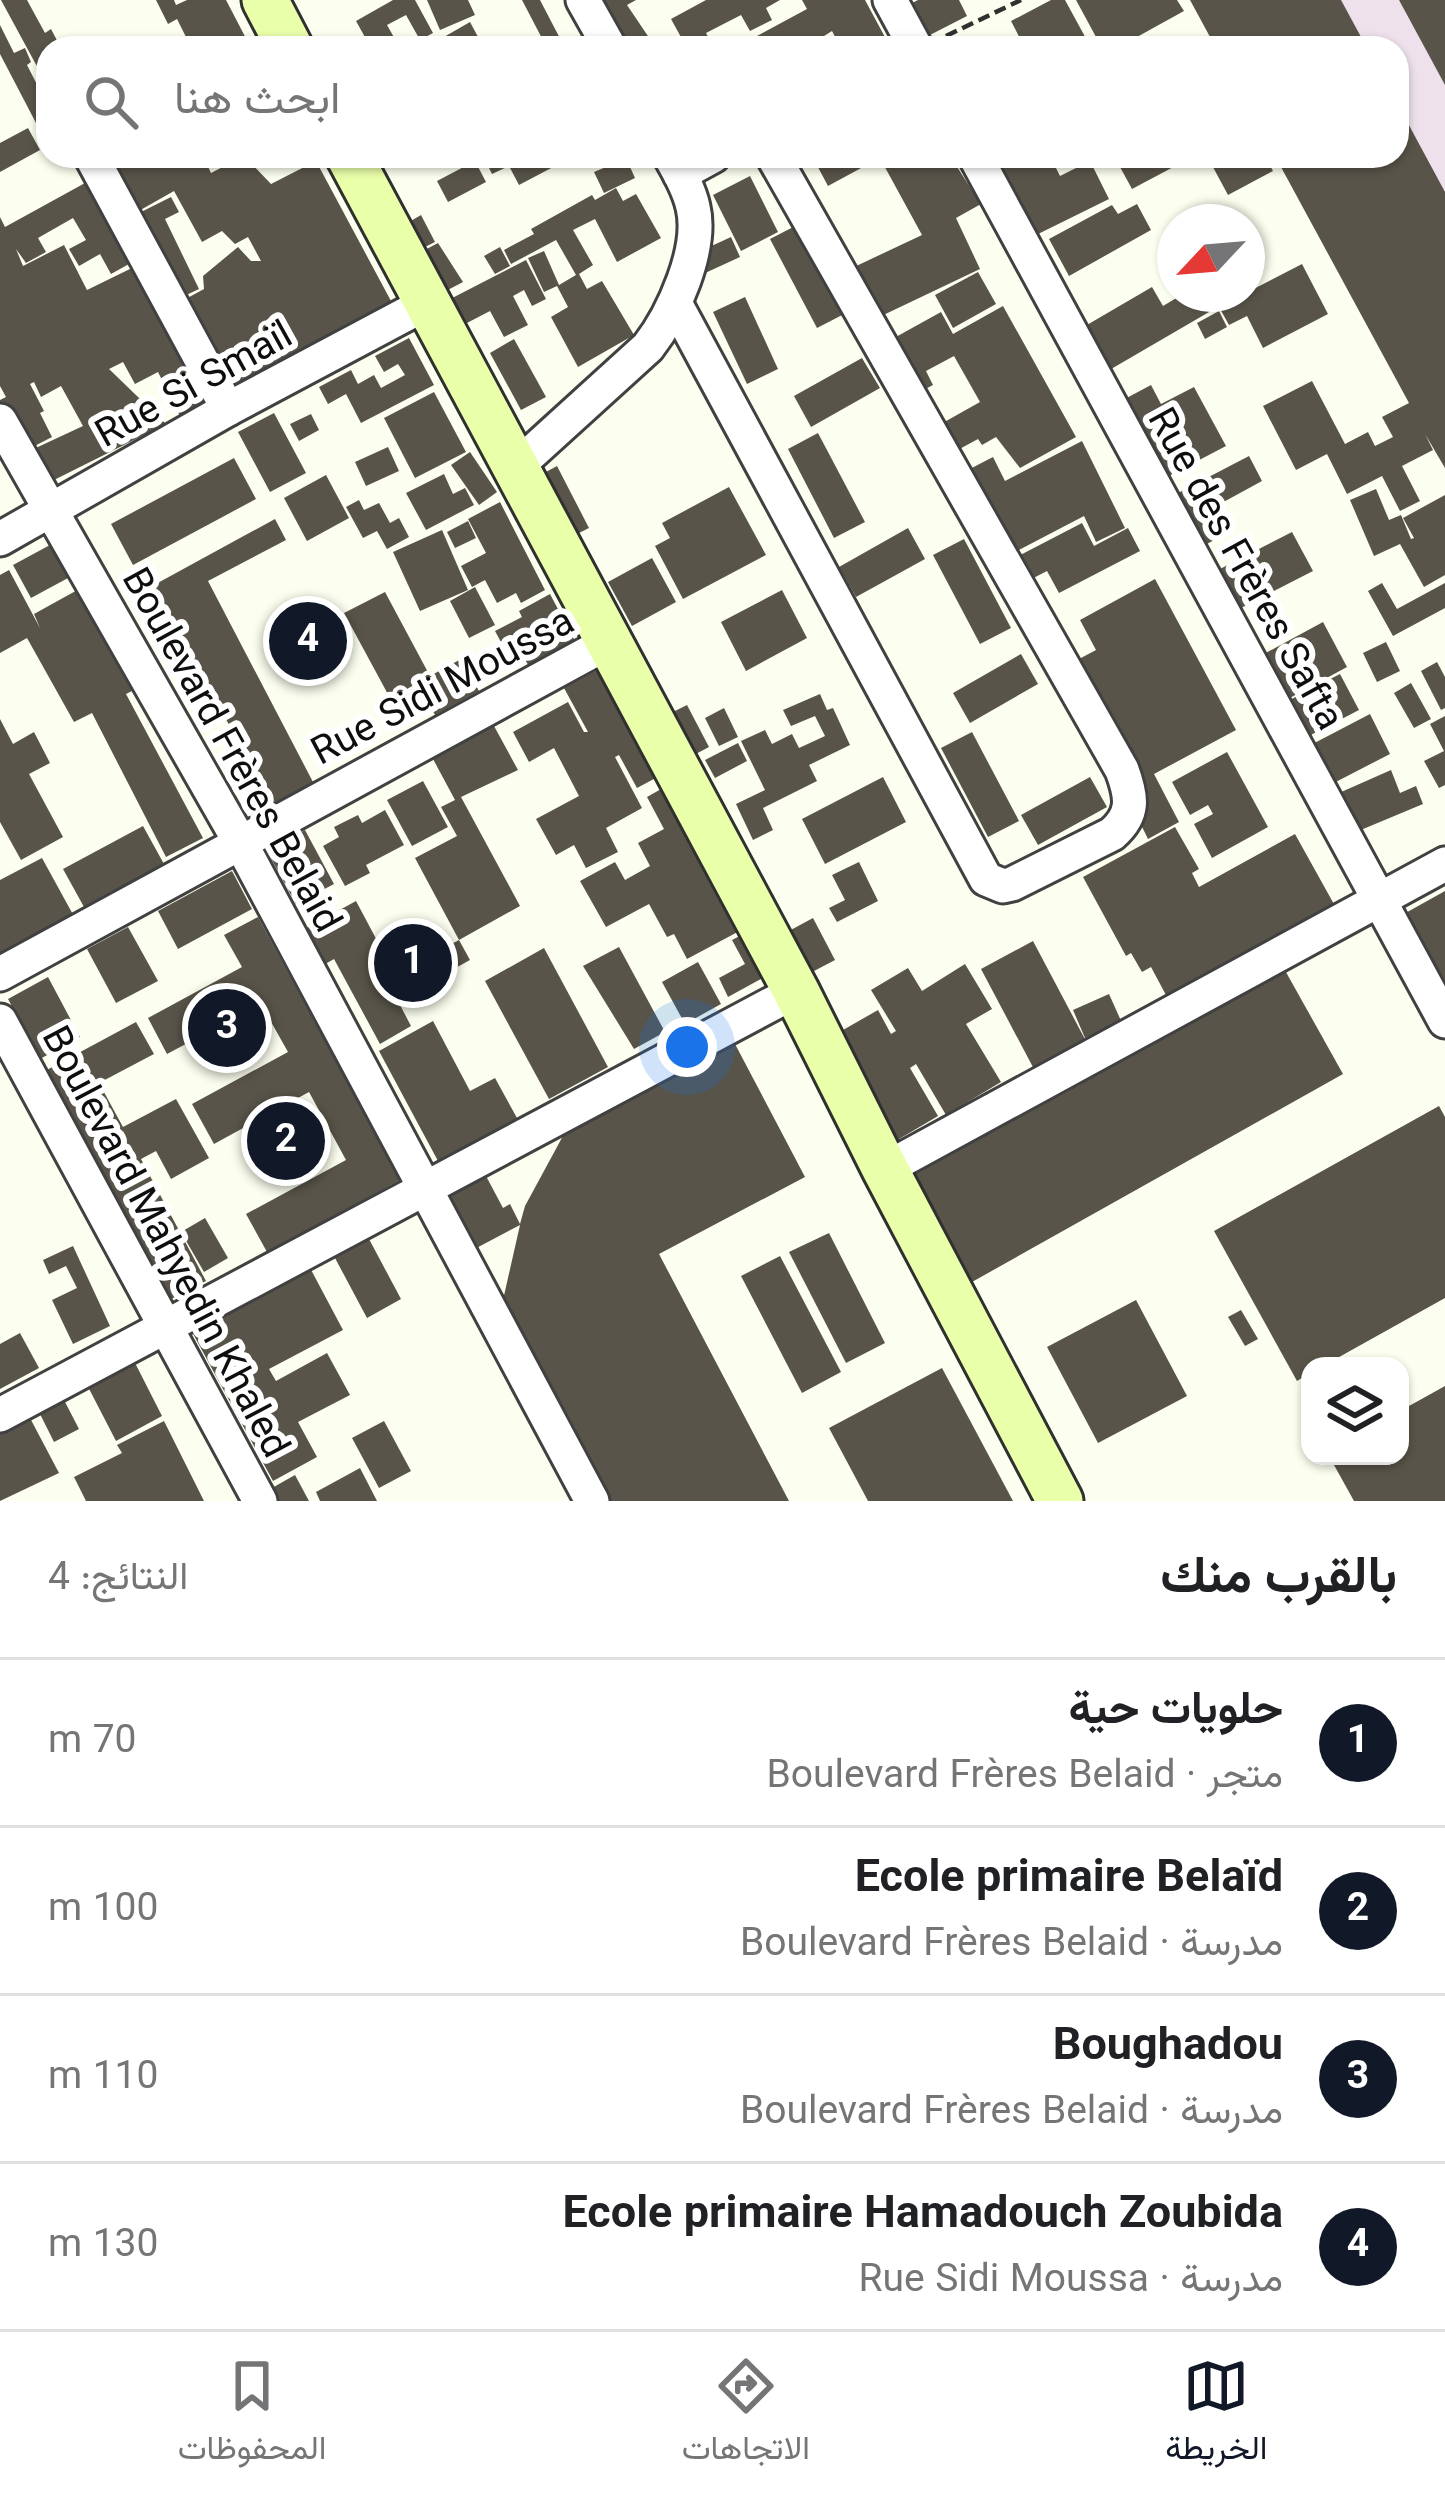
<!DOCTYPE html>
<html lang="ar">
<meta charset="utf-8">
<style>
body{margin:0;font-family:Georgia,Vazirmatn,serif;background:#f6f6f6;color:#202124;direction:rtl}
.controls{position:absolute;right:36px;bottom:36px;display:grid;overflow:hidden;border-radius:24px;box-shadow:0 3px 9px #0004}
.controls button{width:108px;height:108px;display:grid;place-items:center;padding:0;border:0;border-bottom:3px solid #e0e0e0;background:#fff;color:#202124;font:60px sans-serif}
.compass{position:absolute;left:1157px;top:204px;width:108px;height:108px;border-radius:50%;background:#fff;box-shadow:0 3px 9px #0004;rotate:244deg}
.you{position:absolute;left:687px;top:1047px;width:42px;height:42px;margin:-30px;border:9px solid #fff;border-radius:50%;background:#1a73e8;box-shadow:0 0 0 18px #1a73e833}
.badge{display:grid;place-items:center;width:78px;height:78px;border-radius:50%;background:#111827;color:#fff;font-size:39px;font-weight:700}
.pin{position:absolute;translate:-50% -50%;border:6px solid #fff;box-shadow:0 3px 12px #0006}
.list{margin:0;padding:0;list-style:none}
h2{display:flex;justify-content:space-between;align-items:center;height:156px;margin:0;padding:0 48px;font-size:51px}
h2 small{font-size:39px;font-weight:400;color:#757577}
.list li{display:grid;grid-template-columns:78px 1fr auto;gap:36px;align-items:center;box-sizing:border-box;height:168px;padding:0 48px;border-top:3px solid #e0e0e0}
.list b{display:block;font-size:45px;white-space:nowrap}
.list p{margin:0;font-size:39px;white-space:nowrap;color:#757577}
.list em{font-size:39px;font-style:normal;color:#757577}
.icon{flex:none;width:66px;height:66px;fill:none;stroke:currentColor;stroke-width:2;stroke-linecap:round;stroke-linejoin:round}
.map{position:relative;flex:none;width:1445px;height:1501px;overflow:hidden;direction:ltr}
.search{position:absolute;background:#fff;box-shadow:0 3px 9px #0004;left:36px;right:36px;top:36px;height:132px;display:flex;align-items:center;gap:30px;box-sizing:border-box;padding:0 42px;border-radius:36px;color:#757577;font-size:45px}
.sheet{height:828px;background:#fff}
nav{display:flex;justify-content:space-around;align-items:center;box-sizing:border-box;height:168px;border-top:3px solid #e0e0e0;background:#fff;font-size:33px;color:#757577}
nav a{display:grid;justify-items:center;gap:6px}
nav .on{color:#111827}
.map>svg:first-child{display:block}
.industrial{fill:#eee1eb}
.building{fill:#585449}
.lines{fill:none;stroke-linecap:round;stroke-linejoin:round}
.minor-casing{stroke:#414141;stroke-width:39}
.secondary-casing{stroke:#303030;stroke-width:51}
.path{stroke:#303030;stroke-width:4.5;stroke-dasharray:12 6;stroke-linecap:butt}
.minor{stroke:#fff;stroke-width:33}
.secondary{stroke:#eaffaa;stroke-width:45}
.labels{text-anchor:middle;stroke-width:12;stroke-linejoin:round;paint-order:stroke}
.street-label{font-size:39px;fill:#0e0e0e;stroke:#fff}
</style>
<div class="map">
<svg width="1445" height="1501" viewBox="0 0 1445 1501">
<rect width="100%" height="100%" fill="#fcffef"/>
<polygon class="industrial" points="1218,0 1445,0 1445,425 1397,156 1397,48 1244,48"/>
<g class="building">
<polygon points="1,0 27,0 45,33 51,29 61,48 48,48 48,67 40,72"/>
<polygon points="156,0 174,0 176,5 187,0 226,0 251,48 178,48 176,44 187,39 177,19 168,24"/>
<polygon points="393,0 415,0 433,33 420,40 406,15 387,25 400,48 371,48 356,21"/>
<polygon points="427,0 468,0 475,15 440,30"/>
<polygon points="522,0 540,0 565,48 547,48"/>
<polygon points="600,0 636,0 627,5 656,48 631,48 628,41 624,43"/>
<polygon points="706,0 780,0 766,8 772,20 750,31 741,15 706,33 714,48 687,48 671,19"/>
<polygon points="802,0 865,0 886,39 869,48 841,48 832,31 824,36 830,48 796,48 794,44 763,48 757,36 807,9"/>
<polygon points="918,0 959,0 967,16 928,36 912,3"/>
<polygon points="1051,0 1065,0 1089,44 1082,48 1025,48 1011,21"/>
<polygon points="1076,0 1177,0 1184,11 1117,48 1102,48"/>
<polygon points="1190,0 1341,0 1367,48 1216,48"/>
<polygon points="1399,0 1445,0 1445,85"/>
<polygon points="470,22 484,48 450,48 444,37"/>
<polygon points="0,25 14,53 25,48 31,62 27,65 48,106 48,146 0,54"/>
<polygon points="1397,103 1445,192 1445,468 1425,434 1433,450 1402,466 1420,501 1400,511 1382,476 1347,494 1327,454 1296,470 1263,406 1312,381 1345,444 1368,432 1375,446 1393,437 1382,417 1409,403 1275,156 1397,156"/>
<polygon points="28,128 40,150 0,172 0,143"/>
<polygon points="107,156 203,156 211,173 244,156 271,184 316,161 391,301 230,391 180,302 204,289 203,276 238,247 251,261 261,261 248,237 235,244 222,231 202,242 174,191 137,212"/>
<polygon points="483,156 574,156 519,185 509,166 492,174"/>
<polygon points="601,156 625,156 611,163 626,158 635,178 604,193 594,172 606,167"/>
<polygon points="812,156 871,156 874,161 828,186"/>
<polygon points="890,156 950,156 981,204 956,218 980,269 875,319 852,268 922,235 881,160"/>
<polygon points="1016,156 1050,156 1060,176 1090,161 1109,199 1032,237 997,166"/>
<polygon points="1114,156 1194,156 1132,189"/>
<polygon points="1207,156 1265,156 1273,171 1228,195"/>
<polygon points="475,161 486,182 448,202 437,181"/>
<polygon points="750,176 778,232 741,251 713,195"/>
<polygon points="85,183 129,264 111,274 100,254 79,266 69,249 86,240 73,218 38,238 46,252 26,263 16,249 23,266 64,245 87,290 134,267 208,404 181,418 158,372 135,384 123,362 109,369 166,424 42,486 25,453 83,426 61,386 41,397 34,382 30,384 44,411 40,413 52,437 23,452 0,407 0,400 6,397 0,386 0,217 5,227"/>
<polygon points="616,188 623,201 636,194 661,238 617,262 595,219 573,230 593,265 579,274 587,289 602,281 634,335 578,367 551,317 568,307 557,286 544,292 528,258 544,251 559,285 576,275 556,240 511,264 504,250 534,234 531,229 592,195 595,200"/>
<polygon points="171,197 179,212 165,219 199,289 182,297 141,212"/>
<polygon points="1137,204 1151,230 1069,276 1049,239 1112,205 1118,214"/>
<polygon points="421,215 435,242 397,261 409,222"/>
<polygon points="801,223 848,312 817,328 770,239"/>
<polygon points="731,237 740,257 703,274 694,254"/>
<polygon points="438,243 463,282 423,303 402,262"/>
<polygon points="500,247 510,266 495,274 484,256"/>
<polygon points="526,260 546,299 532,306 524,290 513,296 528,325 504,337 490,311 440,337 427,311"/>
<polygon points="1302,264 1328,314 1263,348 1247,316 1229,325 1219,307"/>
<polygon points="978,272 996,304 953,328 935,295"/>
<polygon points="1152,287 1163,306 1183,294 1240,294 1106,372 1080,329"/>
<polygon points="745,297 778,369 747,384 713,312"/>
<polygon points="1003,306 1076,437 1020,468 996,437 982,445 978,439 954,452 939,425 980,402 954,356 926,371 933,385 914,395 885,343 941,312 953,334"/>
<polygon points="1219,311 1227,327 1205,339 1197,323"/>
<polygon points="409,338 434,385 361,423 346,394 328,404 319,387 351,370 358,384 374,375 381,388 405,375 398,364 384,372 375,356"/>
<polygon points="514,339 546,397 521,410 490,353"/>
<polygon points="862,358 880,388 811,427 794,396"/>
<polygon points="1151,385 1161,404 1194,387 1226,446 1163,479 1121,401"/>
<polygon points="434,392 466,452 415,478 384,418"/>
<polygon points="274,413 306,473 270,492 238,432"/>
<polygon points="311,414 319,430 299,441 290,424"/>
<polygon points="818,433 865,522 834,538 788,449"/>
<polygon points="1082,441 1125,528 1096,542 1084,516 998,561 966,471 993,457 1005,481"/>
<polygon points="388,447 399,471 366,486 355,462"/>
<polygon points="470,452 497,492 479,505 451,465"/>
<polygon points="1249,456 1262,481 1218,505 1231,531 1205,545 1178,493"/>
<polygon points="234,458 256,499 133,565 111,524"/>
<polygon points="557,466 589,528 549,548 518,487"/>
<polygon points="444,474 453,494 465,488 474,505 426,530 406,493"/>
<polygon points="326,475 349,518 307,541 284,498"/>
<polygon points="729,487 766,555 683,599 655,546 670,538 662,523"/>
<polygon points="1376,489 1389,520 1401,515 1411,539 1414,538 1403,518 1445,495 1445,575 1424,587 1400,544 1374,556 1350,500"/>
<polygon points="359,500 364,510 379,503 390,523 399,518 409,537 387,549 377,531 363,538 346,507"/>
<polygon points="500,502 545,590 521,603 516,593 497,603 485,580 472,587 461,566 486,553 468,519"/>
<polygon points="275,519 286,540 208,581 313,782 272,805 154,585"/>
<polygon points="468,521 476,538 455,548 447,532"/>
<polygon points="1082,523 1094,546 1128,528 1140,551 1059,593 1047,571 1020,585 1007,562"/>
<polygon points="908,528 925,559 856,597 839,567"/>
<polygon points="442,530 468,590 420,611 393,552"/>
<polygon points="1292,532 1313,571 1241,608 1220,569"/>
<polygon points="964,539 1011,628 980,644 933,555"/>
<polygon points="50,545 68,578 31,598 13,565"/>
<polygon points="652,558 676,602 632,626 608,582"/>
<polygon points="9,570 40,628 34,614 81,588 136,689 126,694 203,838 166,857 92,713 74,722 27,638 0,653 0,575"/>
<polygon points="1155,579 1236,730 1154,774 1179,822 1148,839 1064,667 1096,650 1080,620"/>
<polygon points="1382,583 1397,609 1445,583 1445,608 1393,636 1368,591"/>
<polygon points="475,587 495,625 469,638 450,601"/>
<polygon points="782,590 807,638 746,671 721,622"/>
<polygon points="385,592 430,676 461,659 479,691 435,715 418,683 390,698 344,613"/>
<polygon points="550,594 576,643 530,668 521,653 510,659 495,631 522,617 519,611"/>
<polygon points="1323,622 1347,667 1286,700 1262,655"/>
<polygon points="1386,642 1400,671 1377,682 1363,653"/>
<polygon points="1021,654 1038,684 970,723 953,693"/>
<polygon points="1437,662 1445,677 1445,708 1441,710 1421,671"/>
<polygon points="607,665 665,773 637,788 619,755 615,757 642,808 606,828 618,852 586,868 574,845 556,855 536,819 579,796 554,748 529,762 513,732 568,702 584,732 588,732 564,688"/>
<polygon points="1340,674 1359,710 1303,739 1284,703"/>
<polygon points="1411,683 1431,719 1414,728 1394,693"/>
<polygon points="820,694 827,710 833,708 850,745 809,765 817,781 763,808 773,830 753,840 736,804 765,790 741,741 765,730 772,744 792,734 799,748 825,736 815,716 791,726 783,710"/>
<polygon points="687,705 709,747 675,765 653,722"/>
<polygon points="724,708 738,737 719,746 705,718"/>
<polygon points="1370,714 1390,754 1324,788 1303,749"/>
<polygon points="1445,716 1445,785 1439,788 1424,761 1444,751 1430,724"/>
<polygon points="0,719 13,744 34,732 50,763 29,774 63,837 21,860 0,822"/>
<polygon points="494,726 518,770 461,797 520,906 459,940 415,858 457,836 441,807 455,800 433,759"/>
<polygon points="972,732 1019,821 988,837 941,748"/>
<polygon points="738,743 747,761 715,778 705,760"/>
<polygon points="1227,752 1268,827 1212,858 1194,824 1213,814 1208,805 1190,815 1172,782"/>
<polygon points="1391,770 1400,793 1416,786 1423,804 1356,832 1339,793"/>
<polygon points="883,777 906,822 825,864 802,819"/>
<polygon points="1090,777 1107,807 1038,845 1021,815"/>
<polygon points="423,781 448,827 412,846 387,800"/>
<polygon points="670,784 747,927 687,959 674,934 667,937 649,904 606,927 580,881 615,862 625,880 650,866 638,843 664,829 647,797"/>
<polygon points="385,810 404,845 366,865 370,873 345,886 323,846 339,837 334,827 358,815 362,823"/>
<polygon points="143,826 164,864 84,907 63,869"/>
<polygon points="1175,827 1199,869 1192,873 1199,887 1295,834 1335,906 1167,997 1151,967 1142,972 1131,953 1126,956 1083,877"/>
<polygon points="305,830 334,884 296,904 267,851"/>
<polygon points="42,858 76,920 0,961 0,880"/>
<polygon points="859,862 878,901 837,922 829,908 845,900 832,875"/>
<polygon points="232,871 252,909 178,949 158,911"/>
<polygon points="1445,891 1445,1012 1393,920"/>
<polygon points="356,901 381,948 428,922 442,949 459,940 470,960 419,988 408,967 386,978 411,1026 380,1044 334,959 322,966 303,930"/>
<polygon points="258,917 400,1180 267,1252 246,1214 346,1160 309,1092 214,1144 192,1104 288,1052 261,1004 167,1054 148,1018 242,967 224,935"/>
<polygon points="813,918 835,960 795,981 774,939"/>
<polygon points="128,927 158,981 116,1003 87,949"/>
<polygon points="749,931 772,973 728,997 719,978 745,964 732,940"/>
<polygon points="1033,941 1087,1043 1035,1071 981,969"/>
<polygon points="619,947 665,1032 634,1049 583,966"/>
<polygon points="544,948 608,1067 549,1099 485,981"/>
<polygon points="698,962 721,1004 685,1024 662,982"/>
<polygon points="965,964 992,1009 966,1024 1001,1082 946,1115 916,1064 910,1068 938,1116 884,1148 822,1042 878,1010 891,1034 896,1031 871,990 908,968 922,991"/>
<polygon points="1282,965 1343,1074 972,1282 911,1173"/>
<polygon points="48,977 80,1037 40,1059 8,999"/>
<polygon points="1109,994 1122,1023 1085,1038 1073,1010"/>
<polygon points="433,1021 470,1091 495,1078 517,1118 438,1161 379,1051"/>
<polygon points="136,1022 154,1054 99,1083 123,1127 176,1099 209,1158 171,1179 156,1151 141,1159 206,1281 169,1300 45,1071"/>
<polygon points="735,1044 805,1177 659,1254 789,1501 608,1501 503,1300 520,1225 467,1253 439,1200 486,1176 503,1208 510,1204 520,1224 525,1206 564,1134"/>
<polygon points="1439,1106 1445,1117 1445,1298 1323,1366 1310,1366 1310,1373 1297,1381 1214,1231"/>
<polygon points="205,1218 228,1258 204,1272 181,1232"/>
<polygon points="829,1233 885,1343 846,1363 789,1252"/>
<polygon points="369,1239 401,1299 367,1318 335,1258"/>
<polygon points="73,1246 110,1326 73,1344 52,1300 77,1288 66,1266 49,1274 43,1260"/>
<polygon points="780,1256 841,1372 802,1393 741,1276"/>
<polygon points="309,1266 343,1330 269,1369 276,1381 327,1353 350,1395 298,1422 317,1457 273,1481 191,1330"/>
<polygon points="1136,1300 1187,1396 1098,1443 1047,1347"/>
<polygon points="1241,1310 1258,1339 1245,1346 1228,1317"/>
<polygon points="20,1333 39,1368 0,1389 0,1344"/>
<polygon points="132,1357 162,1416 116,1441 85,1381"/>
<polygon points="942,1368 1013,1501 868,1501 829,1428"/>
<polygon points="1445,1386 1445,1501 1354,1501 1329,1456 1400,1456 1400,1411"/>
<polygon points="64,1400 79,1429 54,1442 39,1412"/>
<polygon points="30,1418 59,1473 0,1501 0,1433"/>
<polygon points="164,1421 204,1501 86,1501 74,1477 122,1453 117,1445"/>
<polygon points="384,1421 411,1471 379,1488 352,1438"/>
<polygon points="360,1468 377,1501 320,1501 316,1492"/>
<polygon points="295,1475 309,1501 279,1501 272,1488"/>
</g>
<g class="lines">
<g class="minor-casing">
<g id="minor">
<polyline points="583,0 610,48"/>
<polyline points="890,0 916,48"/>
<polyline points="91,156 228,409"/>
<polyline points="975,156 1445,1021"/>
<polyline points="680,174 713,156"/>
<path d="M675 303 986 879 1003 886 1012 884 1112 834C1135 814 1132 797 1122 770L773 156"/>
<polyline points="0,421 240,842 592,1501"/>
<path d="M517 466 648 347C673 315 703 249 693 207 689 189 679 172 670 156"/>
<polyline points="0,539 228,409 427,303"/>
<polyline points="0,974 609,642"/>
<polyline points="0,1021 260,1501"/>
<polyline points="885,1169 1445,864"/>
<polyline points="0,1415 796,991"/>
</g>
</g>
<g class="secondary-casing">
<g id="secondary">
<polyline points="265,0 290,48"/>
<polyline points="349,156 796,991 885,1169 1060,1501"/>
</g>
</g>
<polyline class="path" points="946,36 1021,0"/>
<use href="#minor" class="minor"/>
<use href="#secondary" class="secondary"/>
</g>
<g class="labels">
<g class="street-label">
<text transform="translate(193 383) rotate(-29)" y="14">Rue Si Smaïl</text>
<text transform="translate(1247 568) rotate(61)" y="14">Rue des Frères Safta</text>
<text transform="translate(442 685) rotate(-28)" y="14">Rue Sidi Moussa</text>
<text transform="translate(233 749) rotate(61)" y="14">Boulevard Frères Belaid</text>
<text transform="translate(167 1241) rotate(62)" y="14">Boulevard Mahyedin Khaled</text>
</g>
</g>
</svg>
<div class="controls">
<button><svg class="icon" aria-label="layers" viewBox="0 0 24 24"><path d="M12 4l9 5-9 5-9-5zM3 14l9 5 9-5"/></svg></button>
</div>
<svg class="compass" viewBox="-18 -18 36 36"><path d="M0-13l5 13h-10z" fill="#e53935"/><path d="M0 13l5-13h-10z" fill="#757577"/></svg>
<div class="you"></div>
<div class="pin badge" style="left:413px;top:963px">1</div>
<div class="pin badge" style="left:286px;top:1141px">2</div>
<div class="pin badge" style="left:227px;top:1028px">3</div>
<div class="pin badge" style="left:308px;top:641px">4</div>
<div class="search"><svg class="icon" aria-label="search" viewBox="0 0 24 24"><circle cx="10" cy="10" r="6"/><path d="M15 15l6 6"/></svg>ابحث هنا</div>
</div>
<section class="sheet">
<h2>بالقرب منك<small>النتائج: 4</small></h2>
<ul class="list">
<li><span class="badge">1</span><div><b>حلويات حية</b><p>متجر · Boulevard Frères Belaid</p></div><em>70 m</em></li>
<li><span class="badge">2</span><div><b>Ecole primaire Belaïd</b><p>مدرسة · Boulevard Frères Belaid</p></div><em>100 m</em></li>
<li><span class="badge">3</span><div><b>Boughadou</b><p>مدرسة · Boulevard Frères Belaid</p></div><em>110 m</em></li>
<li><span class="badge">4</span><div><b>Ecole primaire Hamadouch Zoubida</b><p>مدرسة · Rue Sidi Moussa</p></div><em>130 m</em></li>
</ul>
</section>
<nav>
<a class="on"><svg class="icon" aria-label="map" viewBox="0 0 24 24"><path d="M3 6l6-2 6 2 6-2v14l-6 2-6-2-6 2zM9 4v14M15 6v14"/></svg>الخريطة</a>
<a><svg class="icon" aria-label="directions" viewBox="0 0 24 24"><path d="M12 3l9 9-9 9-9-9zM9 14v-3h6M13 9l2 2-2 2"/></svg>الاتجاهات</a>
<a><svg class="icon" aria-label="saved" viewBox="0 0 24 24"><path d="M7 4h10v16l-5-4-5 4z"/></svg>المحفوظات</a>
</nav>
